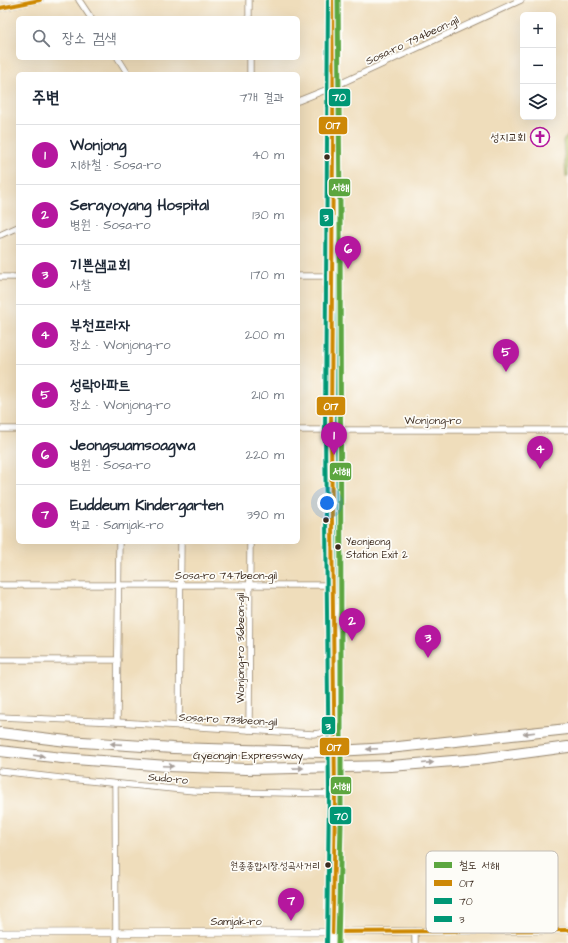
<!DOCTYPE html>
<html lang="ko">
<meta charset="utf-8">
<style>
body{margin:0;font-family:"Architects Daughter","Poor Story",sans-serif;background:#f2f2f3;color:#1f2937}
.controls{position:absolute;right:12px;top:12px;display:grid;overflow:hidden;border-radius:6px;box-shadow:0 4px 16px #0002}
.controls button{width:36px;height:36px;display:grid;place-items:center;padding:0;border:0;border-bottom:1px solid #e0e1e3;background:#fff;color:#1f2937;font:20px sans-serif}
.you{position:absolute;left:327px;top:503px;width:14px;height:14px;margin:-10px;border:3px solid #fff;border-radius:50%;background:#1a73e8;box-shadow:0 0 0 6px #1a73e833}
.badge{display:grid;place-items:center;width:26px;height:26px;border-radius:50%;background:#b5179e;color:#fff;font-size:13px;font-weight:700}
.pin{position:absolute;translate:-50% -33px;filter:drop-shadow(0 1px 2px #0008)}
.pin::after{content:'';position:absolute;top:21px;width:14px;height:12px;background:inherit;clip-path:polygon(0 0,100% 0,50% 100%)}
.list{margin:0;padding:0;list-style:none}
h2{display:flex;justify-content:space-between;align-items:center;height:52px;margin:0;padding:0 16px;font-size:17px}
h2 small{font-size:13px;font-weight:400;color:#747a83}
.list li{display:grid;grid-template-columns:26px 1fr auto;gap:12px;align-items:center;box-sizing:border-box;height:60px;padding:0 16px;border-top:1px solid #e0e1e3}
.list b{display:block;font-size:15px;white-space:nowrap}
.list p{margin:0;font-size:13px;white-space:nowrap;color:#747a83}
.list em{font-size:13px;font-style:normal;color:#747a83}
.icon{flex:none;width:22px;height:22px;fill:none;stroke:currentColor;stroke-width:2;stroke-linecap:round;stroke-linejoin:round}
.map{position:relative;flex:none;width:568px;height:943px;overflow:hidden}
.search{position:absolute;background:#fff;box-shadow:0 4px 16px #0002;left:16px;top:16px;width:284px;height:44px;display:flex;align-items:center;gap:10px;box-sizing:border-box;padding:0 14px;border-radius:6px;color:#747a83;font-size:15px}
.panel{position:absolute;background:#fff;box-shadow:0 4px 16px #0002;left:16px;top:72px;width:284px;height:472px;border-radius:6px}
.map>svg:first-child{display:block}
.green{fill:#baca6d;stroke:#7a7a46}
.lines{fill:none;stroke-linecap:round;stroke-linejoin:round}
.tertiary-tunnel{stroke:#cbb99c;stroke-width:7;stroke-dasharray:7 3.5;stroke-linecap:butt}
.minor-casing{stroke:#95846c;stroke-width:7}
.tertiary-casing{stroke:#95846c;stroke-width:8}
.motorway-casing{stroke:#95846c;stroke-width:12}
.minor{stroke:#fff;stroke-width:5.5}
.tertiary{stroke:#fff;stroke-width:7}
.motorway{stroke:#fff;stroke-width:10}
.bus-1-casing{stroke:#fdfcf7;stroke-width:7}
.bus-2-casing{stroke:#fdfcf7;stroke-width:7}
.bus-3-casing{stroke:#fdfcf7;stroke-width:7}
.bus-1{stroke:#cd8806;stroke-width:4}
.bus-2{stroke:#009775;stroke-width:4}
.bus-3{stroke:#009775;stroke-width:4}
.rail-1-casing{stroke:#fdfcf7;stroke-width:8}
.rail-1{stroke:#5ca63f;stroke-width:5}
.oneway{fill:#a79f9a}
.bus-dot{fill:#3b2a1e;stroke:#fdfcf7;stroke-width:1.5}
.labels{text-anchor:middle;stroke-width:3.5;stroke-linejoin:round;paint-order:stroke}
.bus-label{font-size:10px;fill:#3b2a1e;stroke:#fdfcf7;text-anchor:start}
.street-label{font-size:11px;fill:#3b2a1e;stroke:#fdfcf7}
.poi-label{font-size:11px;fill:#3b2a1e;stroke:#fdfcf7;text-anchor:end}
.key{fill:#fdfcf7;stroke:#c3bdb6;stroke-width:1}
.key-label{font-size:11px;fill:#3b2a1e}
.line-badge{stroke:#fdfcf7;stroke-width:1.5}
.badge-label{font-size:11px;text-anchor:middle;font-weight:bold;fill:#fff}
</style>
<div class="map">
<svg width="568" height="943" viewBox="0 0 568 943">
<rect width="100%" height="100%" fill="#fdfcf7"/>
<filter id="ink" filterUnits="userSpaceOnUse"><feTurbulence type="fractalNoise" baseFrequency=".025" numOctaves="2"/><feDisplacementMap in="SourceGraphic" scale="8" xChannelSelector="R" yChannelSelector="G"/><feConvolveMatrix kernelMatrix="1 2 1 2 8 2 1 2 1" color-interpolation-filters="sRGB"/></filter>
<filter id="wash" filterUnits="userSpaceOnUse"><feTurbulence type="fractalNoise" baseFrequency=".012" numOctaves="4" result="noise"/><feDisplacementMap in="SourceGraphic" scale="16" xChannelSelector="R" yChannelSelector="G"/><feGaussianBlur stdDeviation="0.9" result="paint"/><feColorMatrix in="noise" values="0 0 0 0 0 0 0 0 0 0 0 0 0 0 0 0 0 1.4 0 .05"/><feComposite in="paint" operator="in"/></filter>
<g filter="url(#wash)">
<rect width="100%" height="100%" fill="#efddbb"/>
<polygon class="green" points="568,135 568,177 566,177 563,141"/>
</g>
<g filter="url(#ink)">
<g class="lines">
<polyline class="tertiary-tunnel" points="334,738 334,771"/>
<g class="minor-casing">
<g id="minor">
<polyline points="79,0 91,18"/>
<polyline points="249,0 249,18"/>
<polyline points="0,8 40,0"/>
<polyline points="118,58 128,74"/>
<polyline points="250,58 250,74"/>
<polyline points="298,101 333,87 521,0"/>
<polyline points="0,235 18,227"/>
<polyline points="298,276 332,276"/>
<polyline points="0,277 18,277"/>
<polyline points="0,429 18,429"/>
<polyline points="298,430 568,430"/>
<polyline points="0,585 333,585"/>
<polyline points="0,660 118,660"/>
<polyline points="0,717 117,722 313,734 321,733 334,723"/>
<polyline points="117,722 119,542"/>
<polyline points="179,726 181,542"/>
<polyline points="249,730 250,542"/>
<polyline points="0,771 69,779 194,791 335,794"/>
<polyline points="115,784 116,943"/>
<polyline points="415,931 415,943"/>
</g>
</g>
<g class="tertiary-casing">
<g id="tertiary">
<polyline points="334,738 331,430 334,0"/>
<polyline points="0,933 333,932 568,930"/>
<polyline points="333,943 334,776"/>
</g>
</g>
<g class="motorway-casing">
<g id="motorway">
<polyline points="0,733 67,741 173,748 320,752 389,748 568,729"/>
<polyline points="0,751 62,758 167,766 246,769 391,766 478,759 568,747"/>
</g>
</g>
<use href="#minor" class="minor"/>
<use href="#tertiary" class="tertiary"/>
<use href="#motorway" class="motorway"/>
<g class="bus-1-casing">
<g id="bus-1">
<polyline points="0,8 40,0"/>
<polyline points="333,932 335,794 331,430 334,0"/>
<polyline points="333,932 568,930"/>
</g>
</g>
<g class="bus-2-casing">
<polyline id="bus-2" points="339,943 341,794 337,430 340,0"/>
</g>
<g class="bus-3-casing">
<polyline id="bus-3" points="327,943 329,794 325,430 328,0"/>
</g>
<use href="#bus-1" class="bus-1"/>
<use href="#bus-2" class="bus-2"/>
<use href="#bus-3" class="bus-3"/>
<g class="rail-1-casing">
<polyline id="rail-1" points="338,0 340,208 341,662 341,826 338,943"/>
</g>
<use href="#rail-1" class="rail-1"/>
</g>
<defs><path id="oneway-solid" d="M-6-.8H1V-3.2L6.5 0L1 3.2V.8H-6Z"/></defs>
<g class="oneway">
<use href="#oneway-solid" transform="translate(529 733) rotate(173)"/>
<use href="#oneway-solid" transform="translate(116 744) rotate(-176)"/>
<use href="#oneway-solid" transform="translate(372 749) rotate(177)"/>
<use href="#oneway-solid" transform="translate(39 756) rotate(7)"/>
<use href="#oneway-solid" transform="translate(428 763) rotate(-5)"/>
<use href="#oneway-solid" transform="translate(168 766) rotate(3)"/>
<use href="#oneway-solid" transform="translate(298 768) rotate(-1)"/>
</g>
</g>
<defs>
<g id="church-ring" transform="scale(1)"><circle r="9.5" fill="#fdfcf7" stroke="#b5179e" stroke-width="1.5"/><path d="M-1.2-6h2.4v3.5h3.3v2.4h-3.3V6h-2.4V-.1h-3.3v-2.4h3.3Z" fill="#b5179e"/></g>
</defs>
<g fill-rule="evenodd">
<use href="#church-ring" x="540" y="137"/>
</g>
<g class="bus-dot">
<circle cx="327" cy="157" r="3.5"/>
<circle cx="326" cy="520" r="3.5"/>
<circle cx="338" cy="547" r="3.5"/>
<circle cx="328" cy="865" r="3.5"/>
</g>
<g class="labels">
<g class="bus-label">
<text x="346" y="545">Yeonjeong<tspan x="346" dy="13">Station Exit 2</tspan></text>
<text x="320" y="869" text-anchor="end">원종종합시장.성곡사거리</text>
</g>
<g class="street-label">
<text transform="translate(412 40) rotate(-25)" y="4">Sosa-ro 794beon-gil</text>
<text x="433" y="424">Wonjong-ro</text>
<text x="226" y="579">Sosa-ro 747beon-gil</text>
<text transform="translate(240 648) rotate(-90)" y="4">Wonjong-ro 36beon-gil</text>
<text transform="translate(228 719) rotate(3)" y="4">Sosa-ro 733beon-gil</text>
<text x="248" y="759">Gyeongin Expressway</text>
<text transform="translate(168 778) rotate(5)" y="4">Sudo-ro</text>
<text x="236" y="925">Samjak-ro</text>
</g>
<g class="poi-label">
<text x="526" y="141">성지교회</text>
</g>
</g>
<rect x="426" y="851" width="132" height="82" rx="6" class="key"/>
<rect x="434" y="862" width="18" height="6" fill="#5ca63f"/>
<rect x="434" y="880" width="18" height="6" fill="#cd8806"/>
<rect x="434" y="898" width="18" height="6" fill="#009775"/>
<rect x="434" y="916" width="18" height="6" fill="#009775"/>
<g class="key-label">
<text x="459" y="869">철도 서해</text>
<text x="459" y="887">017</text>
<text x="459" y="905">70</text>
<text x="459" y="923">3</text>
</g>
<g class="line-badge">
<rect x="328" y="88" width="23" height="19" rx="4" fill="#009775"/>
<rect x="318" y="116" width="30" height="19" rx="4" fill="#cd8806"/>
<rect x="328" y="178" width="23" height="19" rx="4" fill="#5ca63f"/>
<rect x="319" y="208" width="15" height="19" rx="4" fill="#009775"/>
<rect x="316" y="396" width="30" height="20" rx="4" fill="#cd8806"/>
<rect x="329" y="462" width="23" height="19" rx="4" fill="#5ca63f"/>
<rect x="321" y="716" width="15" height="19" rx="4" fill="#009775"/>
<rect x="319" y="737" width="31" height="19" rx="4" fill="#cd8806"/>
<rect x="330" y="776" width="22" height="19" rx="4" fill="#5ca63f"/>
<rect x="329" y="806" width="23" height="19" rx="4" fill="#009775"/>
</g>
<g class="badge-label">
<text x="339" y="101">70</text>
<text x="333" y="129">017</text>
<text x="340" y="191">서해</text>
<text x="326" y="221">3</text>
<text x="331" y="410">017</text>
<text x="341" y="475">서해</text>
<text x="328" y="730">3</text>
<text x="334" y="751">017</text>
<text x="341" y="790">서해</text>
<text x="341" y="820">70</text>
</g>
</svg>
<div class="controls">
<button>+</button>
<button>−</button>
<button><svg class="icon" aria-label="layers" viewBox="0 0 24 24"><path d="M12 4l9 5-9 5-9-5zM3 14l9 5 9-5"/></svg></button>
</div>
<div class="you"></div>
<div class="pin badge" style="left:334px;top:455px">1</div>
<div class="pin badge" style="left:352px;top:641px">2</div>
<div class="pin badge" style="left:428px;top:658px">3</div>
<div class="pin badge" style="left:540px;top:469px">4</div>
<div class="pin badge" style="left:506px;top:372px">5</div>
<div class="pin badge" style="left:348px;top:269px">6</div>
<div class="pin badge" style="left:291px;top:921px">7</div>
<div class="search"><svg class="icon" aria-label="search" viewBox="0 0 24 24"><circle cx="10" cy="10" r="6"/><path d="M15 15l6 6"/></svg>장소 검색</div>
<section class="panel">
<h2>주변<small>7개 결과</small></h2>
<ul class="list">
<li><span class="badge">1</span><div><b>Wonjong</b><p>지하철 · Sosa-ro</p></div><em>40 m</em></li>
<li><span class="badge">2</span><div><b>Serayoyang Hospital</b><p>병원 · Sosa-ro</p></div><em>130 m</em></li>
<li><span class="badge">3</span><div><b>기쁜샘교회</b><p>사찰</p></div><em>170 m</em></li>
<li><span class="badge">4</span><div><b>부천프라자</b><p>장소 · Wonjong-ro</p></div><em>200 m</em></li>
<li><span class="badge">5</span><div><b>성락아파트</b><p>장소 · Wonjong-ro</p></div><em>210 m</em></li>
<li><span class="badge">6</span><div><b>Jeongsuamsoagwa</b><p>병원 · Sosa-ro</p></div><em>220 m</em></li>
<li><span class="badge">7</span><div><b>Euddeum Kindergarten</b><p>학교 · Samjak-ro</p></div><em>390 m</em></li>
</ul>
</section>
</div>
